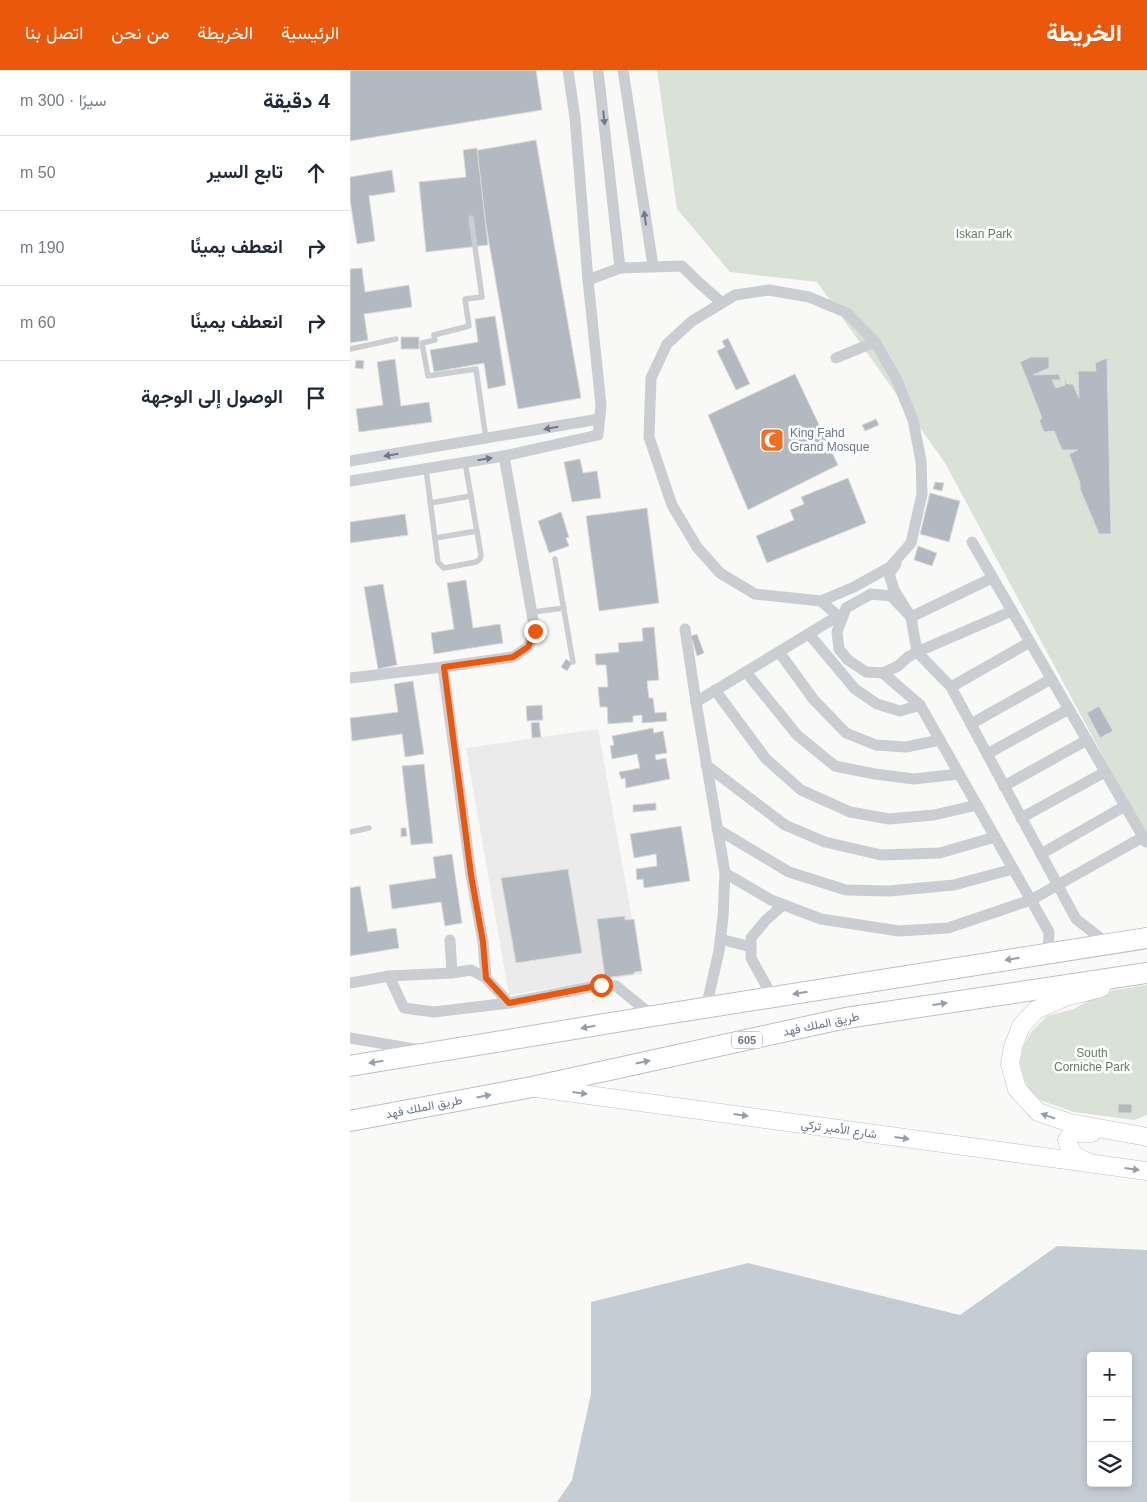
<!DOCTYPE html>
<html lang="ar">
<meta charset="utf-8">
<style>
body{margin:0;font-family:Helvetica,Vazirmatn,sans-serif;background:#f2f2f3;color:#1f2937;direction:rtl}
.controls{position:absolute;right:15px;bottom:15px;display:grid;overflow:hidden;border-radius:5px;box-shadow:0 2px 8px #0003}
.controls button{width:45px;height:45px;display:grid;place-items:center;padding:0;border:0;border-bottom:1px solid #e0e1e3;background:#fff;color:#1f2937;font:25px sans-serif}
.stop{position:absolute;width:15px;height:15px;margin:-11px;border:4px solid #ea580c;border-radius:50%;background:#fff}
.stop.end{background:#ea580c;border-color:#fff;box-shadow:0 1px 5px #0008}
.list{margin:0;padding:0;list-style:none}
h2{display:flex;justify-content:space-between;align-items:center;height:65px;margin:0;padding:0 20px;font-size:21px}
h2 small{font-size:16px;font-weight:400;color:#747a83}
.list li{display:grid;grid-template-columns:32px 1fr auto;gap:15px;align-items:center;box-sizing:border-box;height:75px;padding:0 20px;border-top:1px solid #e0e1e3}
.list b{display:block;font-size:19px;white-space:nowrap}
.list em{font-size:16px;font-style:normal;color:#747a83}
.icon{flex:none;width:28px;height:28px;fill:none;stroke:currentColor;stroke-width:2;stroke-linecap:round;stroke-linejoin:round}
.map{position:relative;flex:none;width:797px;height:1432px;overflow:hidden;direction:ltr}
header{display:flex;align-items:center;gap:30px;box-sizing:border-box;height:70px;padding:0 25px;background:#ea580c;color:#fff}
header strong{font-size:24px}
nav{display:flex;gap:28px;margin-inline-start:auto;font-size:18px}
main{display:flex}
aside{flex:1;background:#fff}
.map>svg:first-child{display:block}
.built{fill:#eaebea}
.green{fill:#dae2d8}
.water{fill:#c5cdd4;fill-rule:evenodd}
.building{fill:#b2b9c0;stroke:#dbdcd9}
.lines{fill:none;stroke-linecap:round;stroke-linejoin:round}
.primary-casing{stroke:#bbbec3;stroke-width:19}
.motorway-casing{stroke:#bcbfc3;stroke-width:22}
.service{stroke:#cacdd1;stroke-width:5.5}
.minor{stroke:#cacdd1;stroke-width:11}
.primary{stroke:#fff;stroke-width:18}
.motorway{stroke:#fff;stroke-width:20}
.oneway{fill:#6c798e}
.oneway2{fill:#959ead}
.route{stroke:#ea580c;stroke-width:6}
.labels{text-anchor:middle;stroke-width:5;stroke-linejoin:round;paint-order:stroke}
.shield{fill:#fff;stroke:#959ead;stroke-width:1}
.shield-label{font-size:11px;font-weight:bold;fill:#67758a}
.park-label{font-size:12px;fill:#647b62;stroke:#fff}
.poi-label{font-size:12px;fill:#67758a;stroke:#fff;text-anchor:start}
.street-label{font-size:12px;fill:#67758a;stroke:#fff}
</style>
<header>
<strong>الخريطة</strong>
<nav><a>الرئيسية</a><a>الخريطة</a><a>من نحن</a><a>اتصل بنا</a></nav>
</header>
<main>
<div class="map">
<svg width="797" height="1432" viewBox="0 0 797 1432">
<rect width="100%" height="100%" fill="#f9faf7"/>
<polygon class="built" points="248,659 292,904 159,925 116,678"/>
<g class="green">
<polygon points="307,0 797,0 797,768 595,393 467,212 380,202 327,139"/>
<polygon points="797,915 797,1045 784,1050 724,1042 692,1031 681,1022 674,1009 670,993 673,977 682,961 697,946 724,939 753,922"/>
</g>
<path class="water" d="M707 1176 797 1180V1432H207L222 1410 241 1324V1232L398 1193 610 1245ZM741 1286H778V1413H741Z"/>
<g class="building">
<polygon points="0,0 186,0 192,40 0,71"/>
<polygon points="186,70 231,328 168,339 123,81"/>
<polygon points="127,78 138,175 76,182 69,112 116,107 113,80"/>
<polygon points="42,100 45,122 19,126 25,171 7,174 0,130 0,107"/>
<polygon points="12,198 15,222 59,215 62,237 14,244 18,270 0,273 0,199"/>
<polygon points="145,246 156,315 138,319 134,293 84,302 80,280 128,272 125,249"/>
<rect x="51" y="267" width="18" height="12"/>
<polygon points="378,268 400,314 386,320 367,281 375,277 372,271"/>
<polygon points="681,287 699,287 699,298 683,305 709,304 711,310 702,310 706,318 715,315 715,308 717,314 723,314 729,328 728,301 746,301 745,293 757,288 761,464 749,464 730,419 730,413 719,384 728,380 712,380 704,361 694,362 689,350 692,348 670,292"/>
<polygon points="45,289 51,336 79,332 82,352 9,362 6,339 33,335 27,292"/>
<polygon points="6,290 14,291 13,299 5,298"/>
<polygon points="445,304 488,395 398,440 358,345"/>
<polygon points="526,349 529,355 515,361 512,355"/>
<polygon points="230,389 233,403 247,401 251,428 222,432 214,392"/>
<polygon points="498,408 516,453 417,493 406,466 444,450 440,440 454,434 451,427"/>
<polygon points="585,412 594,413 592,421 583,419"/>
<polygon points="580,423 610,431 599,472 570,464"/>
<polygon points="297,438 309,533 249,541 236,446"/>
<polygon points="211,442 219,467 216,468 219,476 199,483 188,451"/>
<polygon points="55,444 58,465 0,473 0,452"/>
<polygon points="568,476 587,483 582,496 564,490"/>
<polygon points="116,510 123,558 150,554 153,573 84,584 81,563 104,559 97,513"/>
<polygon points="33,514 47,595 28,599 14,517"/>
<polygon points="304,557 309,610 297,611 299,628 303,628 305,643 316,642 317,651 292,653 292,645 283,646 283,652 258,654 257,637 250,637 248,617 258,617 256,595 246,595 245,584 269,582 268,573 293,571 292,558"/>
<polygon points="347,564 354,583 347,586 341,566"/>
<polygon points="216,589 222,593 217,601 211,597"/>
<polygon points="63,611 74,684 55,687 52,664 2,671 0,648 48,642 44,614"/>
<polygon points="192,635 193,650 177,651 176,636"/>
<polygon points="749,636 763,661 750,668 737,643"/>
<polygon points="189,652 191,667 182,668 181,653"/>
<polygon points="303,658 304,663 313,661 317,683 305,685 306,690 316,688 320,709 276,718 275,708 271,709 269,702 290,698 287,684 262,689 260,676 264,675 262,666"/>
<polygon points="74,694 83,773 61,775 52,696"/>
<polygon points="306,733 306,740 283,742 283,735"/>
<polygon points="331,756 340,811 294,818 293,809 287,810 286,799 307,796 306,784 284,788 280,764"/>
<polygon points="51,758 56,758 57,766 51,767"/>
<polygon points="102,784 112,853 95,856 91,832 42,839 39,815 86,808 83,787"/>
<polygon points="218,799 232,883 166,893 151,808"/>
<polygon points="10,816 18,862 46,858 49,878 0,886 0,818"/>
<polygon points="275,846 275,850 284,849 292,901 284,902 284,904 255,908 247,849"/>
<rect x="768" y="1034" width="14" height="9"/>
</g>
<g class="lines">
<g class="primary-casing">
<g id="primary">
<polyline points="751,918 715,927 686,940 671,956 663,977 660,994 667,1019 688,1042 720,1053 797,1067"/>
<polyline points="187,1018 797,1101"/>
<path d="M736 1091C724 1087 720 1082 717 1070L722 1063H742"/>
</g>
</g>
<g class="motorway-casing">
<g id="motorway">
<polyline points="0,996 303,946 797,868"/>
<polyline points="0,1051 182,1017 496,948 797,903"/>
</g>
</g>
<g class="service">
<polyline points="121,148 132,227 115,229 119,256 84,265 85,270 72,273 78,306 126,299 136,369"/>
<polyline points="0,279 46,269"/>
<polyline points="76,399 88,492 94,498 126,492 130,489 131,485 115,392"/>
<polyline points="80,433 121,426"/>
<polyline points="85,468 127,461"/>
<polyline points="205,489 223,592"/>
<polyline points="183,542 214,538"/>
<polyline points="0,762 19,758"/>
</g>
<g class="minor">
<polyline points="248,0 270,198"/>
<polyline points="273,0 303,196"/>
<polyline points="238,210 270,198 332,196 347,211 372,233 385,225 419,220 459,227 497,243 525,272 546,308 563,350 571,391 572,424 561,473 540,497 504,517 471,531 405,524 370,503 347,477 322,435 299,367 301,308 317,274 342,251 372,233"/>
<polyline points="486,288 525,272"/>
<polyline points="0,391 249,349"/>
<polyline points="0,411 154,386 248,365 251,335 238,210 225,48 218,0"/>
<polyline points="622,472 796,772"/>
<polyline points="546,494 539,504 544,520 561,547 642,508"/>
<polygon points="521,524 541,526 561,547 567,582 558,587 548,596 533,603 516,602 498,590 489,579 487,562 496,538"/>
<polyline points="471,531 488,546 488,554"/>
<polyline points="662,541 567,582 601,617 726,849 758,874"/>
<polyline points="335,559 346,632 375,803 373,847 369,881 356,938"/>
<polyline points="459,564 505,619 527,634 550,641 570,635"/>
<polyline points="429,582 464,630 496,663 526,675 556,677 590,670"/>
<polyline points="396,602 447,665 485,696 525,704 564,709 609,704"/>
<polyline points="533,603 570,635 699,862 698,883"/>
<polyline points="0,608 93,597"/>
<polyline points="601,617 680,572"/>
<polyline points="365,620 416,689 451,720 500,742 539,749 584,745 627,735"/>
<polyline points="346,632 488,546"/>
<polyline points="621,654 701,609"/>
<polyline points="637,684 719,639"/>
<polyline points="356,695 435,755 475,772 531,785 590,783 645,767"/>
<polyline points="654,716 737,670"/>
<polyline points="671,748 755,702"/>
<polyline points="367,759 439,802 496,820 539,821 604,815 663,799"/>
<polyline points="691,784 775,736"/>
<polyline points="375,803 421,830 471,849 549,861 598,858 681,830 793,767"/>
<polyline points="370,869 401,877"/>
<polyline points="100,870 102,903"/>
<polyline points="39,906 54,938 84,942 159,933 251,915 266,916 303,946"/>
<polyline points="136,908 159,933"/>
<polyline points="0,913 39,906 102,903 121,900 136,908 133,872 121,805 93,597 163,587 178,577 185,561 154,386"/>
<polyline points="423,928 401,888 401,868 416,850 433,835"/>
<polyline points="0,968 70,980"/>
</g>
<use href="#primary" class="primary"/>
<use href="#motorway" class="motorway"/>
</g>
<defs><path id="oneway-solid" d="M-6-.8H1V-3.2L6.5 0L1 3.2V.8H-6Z" transform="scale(1.25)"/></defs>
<g class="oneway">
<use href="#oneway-solid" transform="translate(254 48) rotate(84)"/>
<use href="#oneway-solid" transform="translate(295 148) rotate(-98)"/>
<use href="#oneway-solid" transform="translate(201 358) rotate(170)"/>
<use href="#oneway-solid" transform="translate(41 385) rotate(171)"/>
<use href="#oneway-solid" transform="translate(135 389) rotate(-9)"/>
</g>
<g class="oneway2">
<use href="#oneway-solid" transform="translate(662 889) rotate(171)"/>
<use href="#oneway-solid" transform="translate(450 923) rotate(171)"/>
<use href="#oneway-solid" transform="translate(590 934) rotate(-8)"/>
<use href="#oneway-solid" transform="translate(238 957) rotate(170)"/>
<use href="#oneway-solid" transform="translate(26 992) rotate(171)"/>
<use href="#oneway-solid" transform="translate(293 992) rotate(-12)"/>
<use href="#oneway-solid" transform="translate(230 1023) rotate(8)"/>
<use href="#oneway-solid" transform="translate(134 1026) rotate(-11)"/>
<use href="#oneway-solid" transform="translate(391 1045) rotate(8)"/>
<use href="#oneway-solid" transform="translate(698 1046) rotate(-161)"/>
<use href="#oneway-solid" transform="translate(552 1068) rotate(8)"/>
<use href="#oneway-solid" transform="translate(782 1099) rotate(8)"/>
</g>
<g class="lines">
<polyline class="route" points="185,561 178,577 163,587 94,597 121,805 133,872 136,908 159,933 251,915"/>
</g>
<defs>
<g id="mosque-square" transform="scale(1.25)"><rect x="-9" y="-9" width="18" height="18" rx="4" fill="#ed7024" stroke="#fff"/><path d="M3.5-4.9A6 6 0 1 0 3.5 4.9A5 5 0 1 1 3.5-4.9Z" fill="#fff"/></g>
</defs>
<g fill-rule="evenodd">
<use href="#mosque-square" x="422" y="370"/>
</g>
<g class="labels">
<rect class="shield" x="382" y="961.5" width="30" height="17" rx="4"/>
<g class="shield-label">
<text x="397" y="974">605</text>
</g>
<g class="park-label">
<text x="634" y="168">Iskan Park</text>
<text x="742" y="987">South<tspan x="742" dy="14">Corniche Park</tspan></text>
</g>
<g class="poi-label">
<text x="440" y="367">King Fahd<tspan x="440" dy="14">Grand Mosque</tspan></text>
</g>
<g class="street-label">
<text transform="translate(471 954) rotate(-12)" y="4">طريق الملك فهد</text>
<text transform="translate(74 1037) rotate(-11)" y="4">طريق الملك فهد</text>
<text transform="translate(489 1059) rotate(8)" y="4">شارع الأمير تركي</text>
</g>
</g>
</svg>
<div class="controls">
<button>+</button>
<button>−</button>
<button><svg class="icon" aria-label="layers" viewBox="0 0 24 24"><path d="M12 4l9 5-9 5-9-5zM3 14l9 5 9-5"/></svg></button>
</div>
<div class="stop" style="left:251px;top:915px"></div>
<div class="stop end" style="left:185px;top:561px"></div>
</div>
<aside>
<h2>4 دقيقة<small>سيرًا · 300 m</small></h2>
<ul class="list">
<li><svg class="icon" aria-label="ahead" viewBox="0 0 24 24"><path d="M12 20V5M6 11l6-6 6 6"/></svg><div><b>تابع السير</b></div><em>50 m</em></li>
<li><svg class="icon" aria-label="right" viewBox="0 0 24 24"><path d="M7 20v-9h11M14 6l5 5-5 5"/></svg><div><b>انعطف يمينًا</b></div><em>190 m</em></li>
<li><svg class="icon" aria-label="right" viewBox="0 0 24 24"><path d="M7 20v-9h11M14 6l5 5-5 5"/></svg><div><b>انعطف يمينًا</b></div><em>60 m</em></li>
<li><svg class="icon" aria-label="arrive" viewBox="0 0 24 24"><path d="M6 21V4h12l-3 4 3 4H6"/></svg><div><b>الوصول إلى الوجهة</b></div></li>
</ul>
</aside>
</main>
